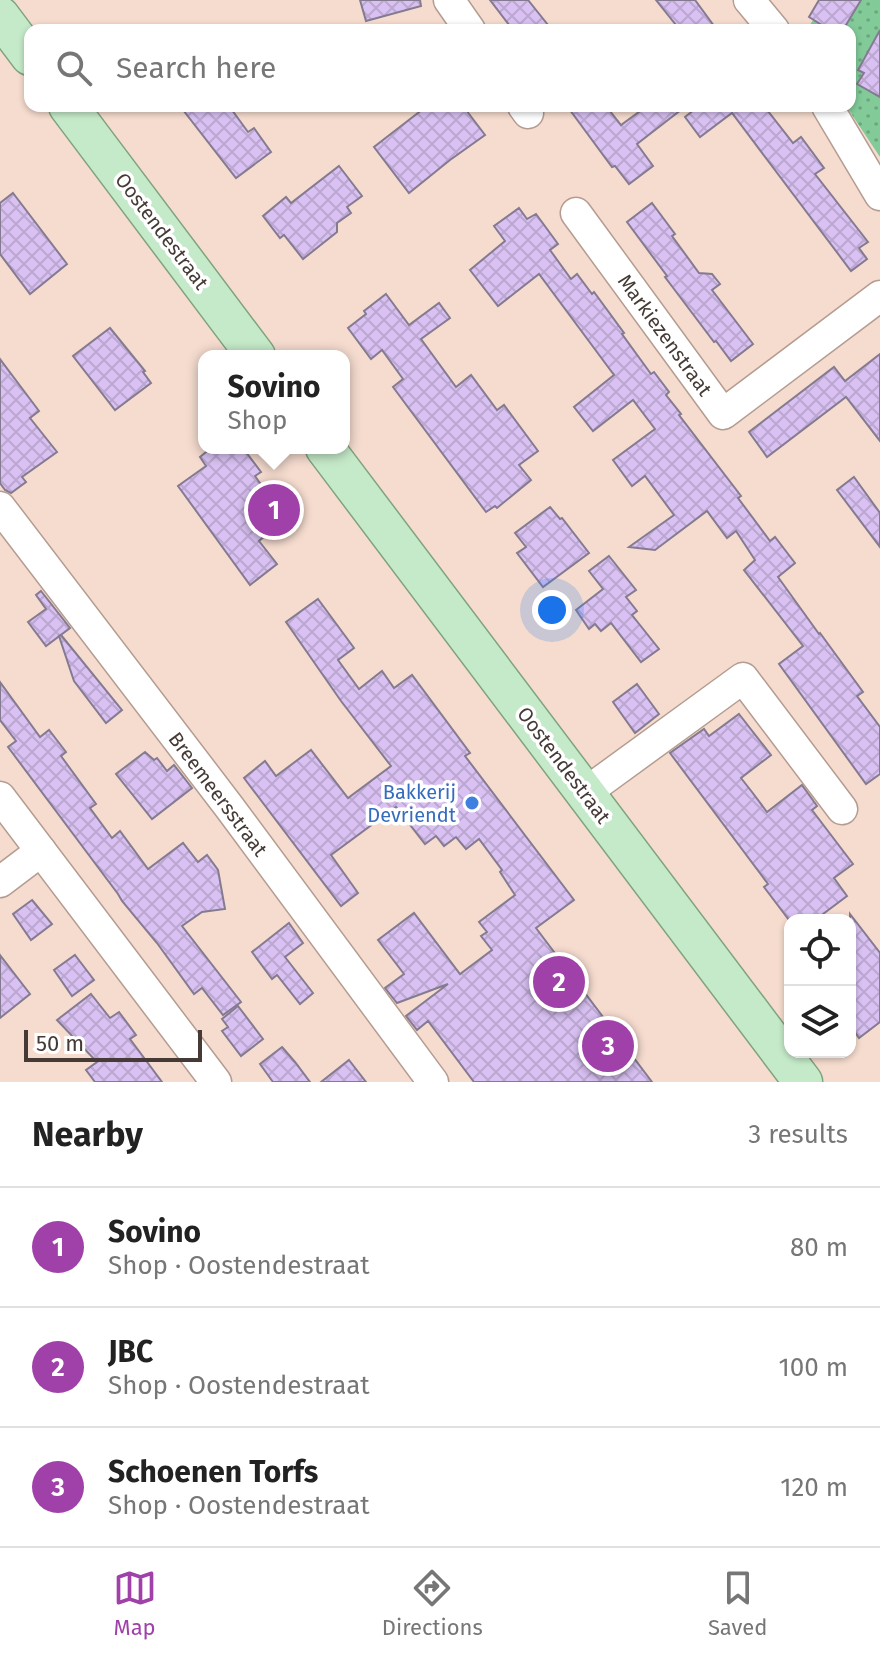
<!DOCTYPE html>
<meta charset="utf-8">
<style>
body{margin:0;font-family:"Fira Sans",sans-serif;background:#f2f2f2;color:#222}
.controls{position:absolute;right:24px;bottom:24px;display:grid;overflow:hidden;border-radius:16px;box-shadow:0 2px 6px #0004}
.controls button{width:72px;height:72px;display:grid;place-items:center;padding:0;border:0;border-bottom:2px solid #e0e0e0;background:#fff;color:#222;font:40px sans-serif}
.scale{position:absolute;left:24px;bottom:20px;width:178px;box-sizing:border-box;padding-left:8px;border:4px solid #453a35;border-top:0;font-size:22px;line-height:28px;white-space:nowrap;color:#453a35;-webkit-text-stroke:6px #fff;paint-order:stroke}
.you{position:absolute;left:552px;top:610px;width:28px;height:28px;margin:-20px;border:6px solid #fff;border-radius:50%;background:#1a73e8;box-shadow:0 0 0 12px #1a73e833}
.badge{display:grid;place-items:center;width:52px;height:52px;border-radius:50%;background:#9f41a9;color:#fff;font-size:26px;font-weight:700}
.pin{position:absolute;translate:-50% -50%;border:4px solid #fff;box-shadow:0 2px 8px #0006}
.popup{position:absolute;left:198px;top:350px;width:152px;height:104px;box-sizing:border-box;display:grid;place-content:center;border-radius:16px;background:#fff;filter:drop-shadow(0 2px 6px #0005);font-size:26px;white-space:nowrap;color:#767676}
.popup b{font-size:30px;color:#222}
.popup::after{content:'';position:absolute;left:50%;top:100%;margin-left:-16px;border:16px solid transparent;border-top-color:#fff}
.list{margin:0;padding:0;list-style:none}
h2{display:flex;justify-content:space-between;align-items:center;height:104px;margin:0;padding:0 32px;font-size:34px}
h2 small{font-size:26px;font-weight:400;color:#767676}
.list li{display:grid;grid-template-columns:52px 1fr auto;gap:24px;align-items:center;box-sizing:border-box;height:120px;padding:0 32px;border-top:2px solid #e0e0e0}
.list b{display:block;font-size:30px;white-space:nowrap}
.list p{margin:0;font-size:26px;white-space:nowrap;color:#767676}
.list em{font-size:26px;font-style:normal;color:#767676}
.icon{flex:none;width:44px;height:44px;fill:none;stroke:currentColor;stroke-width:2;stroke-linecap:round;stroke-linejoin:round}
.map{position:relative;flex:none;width:880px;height:1082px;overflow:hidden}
.search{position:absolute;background:#fff;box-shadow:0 2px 6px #0004;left:24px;right:24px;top:24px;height:88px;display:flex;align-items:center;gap:20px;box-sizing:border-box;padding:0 28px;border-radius:16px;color:#767676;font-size:30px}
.sheet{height:464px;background:#fff}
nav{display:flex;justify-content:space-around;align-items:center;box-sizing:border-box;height:112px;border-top:2px solid #e0e0e0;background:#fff;font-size:22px;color:#767676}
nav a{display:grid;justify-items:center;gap:4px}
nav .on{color:#9f41a9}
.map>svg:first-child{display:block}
.grass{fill:url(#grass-dots)}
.building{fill:url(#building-cross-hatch);stroke:#857b91;stroke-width:2}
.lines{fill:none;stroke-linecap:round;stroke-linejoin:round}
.minor-casing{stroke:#b49c90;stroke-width:33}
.major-casing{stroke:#80a37e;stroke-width:41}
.minor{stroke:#fff;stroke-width:30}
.major{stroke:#c5eac9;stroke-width:38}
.shop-dot{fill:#3f7fe0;stroke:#fff;stroke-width:3}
.labels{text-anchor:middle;stroke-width:7;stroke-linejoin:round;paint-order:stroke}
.street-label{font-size:20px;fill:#453a35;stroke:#fff}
.shop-label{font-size:20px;fill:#366cbe;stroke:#fff;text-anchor:end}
</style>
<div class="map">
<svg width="880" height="1082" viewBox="0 0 880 1082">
<defs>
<pattern id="grass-dots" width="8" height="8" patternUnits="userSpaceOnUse" patternTransform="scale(2)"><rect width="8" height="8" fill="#82cb99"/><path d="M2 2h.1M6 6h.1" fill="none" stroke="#6ca67e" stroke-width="1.8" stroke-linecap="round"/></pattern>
<pattern id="building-cross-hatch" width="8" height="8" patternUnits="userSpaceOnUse" patternTransform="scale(2)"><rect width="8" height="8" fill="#d9c2f3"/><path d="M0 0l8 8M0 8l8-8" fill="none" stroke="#bca7d1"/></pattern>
</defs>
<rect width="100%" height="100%" fill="#f6dccf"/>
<polygon class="grass" points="825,0 880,0 880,157 846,106 850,106 850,30 807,30"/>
<g class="building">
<polygon points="360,0 420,0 421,6 366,21"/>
<polygon points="490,0 528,0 552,30 513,30"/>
<polygon points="656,0 695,0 717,30 680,30"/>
<polygon points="819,0 861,0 843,30 830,30 809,17"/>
<polygon points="880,30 880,97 857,84 864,73 858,70"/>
<polygon points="180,106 229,106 248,132 254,128 271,152 236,178"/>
<polygon points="427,106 463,106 485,135 450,160 409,193 374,147"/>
<polygon points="567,106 606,106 621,125 647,106 686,106 637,144 653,166 629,184 615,166 612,167"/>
<polygon points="699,106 764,106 793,143 801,137 824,168 815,174 868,242 859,248 867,259 851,271 732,113 700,137 685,117"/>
<polygon points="339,166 362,196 347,207 351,213 337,223 337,232 303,259 284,235 280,238 263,216 286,197 291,203"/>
<polygon points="13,193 67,264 30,294 0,254 0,203"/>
<polygon points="652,203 675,234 672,236 699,273 712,274 720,284 712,290 753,344 731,361 716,341 714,342 674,289 665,277 667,276 627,222"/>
<polygon points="519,208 527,219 536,214 558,244 550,250 571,279 577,274 592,294 594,292 624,333 622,334 651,374 654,372 669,392 666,395 681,414 679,415 741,496 738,498 770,541 775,537 795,563 778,577 819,634 820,633 863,692 857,696 880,727 880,774 866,784 779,664 803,646 744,570 755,560 736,531 727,538 707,511 655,550 629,547 674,515 645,476 632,486 613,460 655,429 633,400 593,431 574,407 614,375 539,274 498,306 470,270 505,241 494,226"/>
<polygon points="386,294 409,325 439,303 450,318 421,339 456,387 471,375 497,410 504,405 538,451 519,465 531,480 497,508 495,506 486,512 393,387 403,379 382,350 371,359 348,328 366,314 364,311"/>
<polygon points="110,328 145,371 143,372 151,383 115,410 73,356"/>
<polygon points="880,354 880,441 846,397 767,457 749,432 834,367 845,381"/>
<polygon points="0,359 39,411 30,418 57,452 22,477 26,482 11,493 5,490 0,483"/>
<polygon points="211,448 243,448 261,472 255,476 262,486 254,492 278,525 259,541 277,564 250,585 178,486 206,466 200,457"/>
<polygon points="854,477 880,513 880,547 837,490"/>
<polygon points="550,507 560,519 562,518 589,553 543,587 517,553 526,547 515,533"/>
<polygon points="609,556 636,590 626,597 637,611 632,615 659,649 641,662 611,623 601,631 595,624 589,629 576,610 603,589 589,571"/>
<polygon points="41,591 70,628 46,646 28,622 46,609 36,595"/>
<polygon points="318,599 354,648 338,660 359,689 382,671 394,688 412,675 470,753 465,756 574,900 536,928 652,1082 474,1082 428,1021 417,1030 406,1016 448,984 397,1003 385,988 404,974 378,940 414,913 460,974 492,950 481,936 487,932 479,922 515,895 500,872 502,870 479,839 466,849 456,837 444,846 436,836 425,844 396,807 331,855 358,893 341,906 244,778 265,761 276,776 311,750 348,798 391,766 341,701 286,622"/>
<polygon points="61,635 122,710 106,723 74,681 59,636"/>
<polygon points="0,682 40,737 49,730 66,752 61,756 96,804 90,808 112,838 120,831 148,869 183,843 198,862 207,855 218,870 225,909 202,912 182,926 241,1002 223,1015 202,988 194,994 157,943 122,901 118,894 8,747 16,741 0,720"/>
<polygon points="637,684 659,714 635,733 613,702"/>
<polygon points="739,714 771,755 741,778 752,792 767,812 802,785 817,806 812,810 853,864 834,878 847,896 815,920 789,920 764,887 768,884 670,753 704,729 709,736"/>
<polygon points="145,752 154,760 157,758 167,771 174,765 192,788 152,819 116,774"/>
<polygon points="32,900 52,924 31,940 13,914"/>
<polygon points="850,914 880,953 880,1022 859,1038 850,1025"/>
<polygon points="289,923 303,943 285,957 313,993 300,1004 277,975 272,979 252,952"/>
<polygon points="0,955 30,994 0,1018"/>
<polygon points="75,955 94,980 72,996 54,970"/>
<polygon points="91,994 110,1018 119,1012 136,1035 130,1039 162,1082 95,1082 86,1070 97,1062 57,1020"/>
<polygon points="238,1006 263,1039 241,1056 222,1031 228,1027 222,1019"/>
<polygon points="282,1047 295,1062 310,1082 273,1082 260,1064"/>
<polygon points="349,1060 366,1082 321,1082"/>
</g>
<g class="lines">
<g class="minor-casing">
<g id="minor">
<polyline points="449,0 470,30"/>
<polyline points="749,0 774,30"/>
<polyline points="523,106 528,113"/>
<polyline points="827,106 880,195"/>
<polyline points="576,213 723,414 880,296"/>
<polyline points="0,507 230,808 433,1082"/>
<polyline points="585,793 743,678 842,809"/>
<polyline points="0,797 216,1082"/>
<polyline points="0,882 41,851"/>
</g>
</g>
<g class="major-casing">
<g id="major">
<polyline points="0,16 30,56"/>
<polyline points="68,106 256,356"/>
<polyline points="325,448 803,1082"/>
</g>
</g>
<use href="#minor" class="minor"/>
<use href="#major" class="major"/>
</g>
<circle class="shop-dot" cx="472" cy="803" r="8"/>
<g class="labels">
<g class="street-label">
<text transform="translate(162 231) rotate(53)" y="7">Oostendestraat</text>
<text transform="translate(665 335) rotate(54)" y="7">Markiezenstraat</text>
<text transform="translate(564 765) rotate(53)" y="7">Oostendestraat</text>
<text transform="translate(218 794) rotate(53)" y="7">Breemeersstraat</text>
</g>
<g class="shop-label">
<text x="456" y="799">Bakkerij<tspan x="456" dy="23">Devriendt</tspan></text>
</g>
</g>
</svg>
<div class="controls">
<button><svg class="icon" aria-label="locate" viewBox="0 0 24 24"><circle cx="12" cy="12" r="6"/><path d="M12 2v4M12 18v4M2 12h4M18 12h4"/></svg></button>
<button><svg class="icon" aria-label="layers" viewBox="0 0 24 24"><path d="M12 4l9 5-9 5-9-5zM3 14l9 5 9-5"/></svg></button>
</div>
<div class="scale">50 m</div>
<div class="you"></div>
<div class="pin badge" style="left:274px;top:510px">1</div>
<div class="popup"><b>Sovino</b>Shop</div>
<div class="pin badge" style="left:559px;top:982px">2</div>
<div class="pin badge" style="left:608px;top:1046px">3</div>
<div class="search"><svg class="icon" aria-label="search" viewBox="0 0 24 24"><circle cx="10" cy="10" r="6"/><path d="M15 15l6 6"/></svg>Search here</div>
</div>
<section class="sheet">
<h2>Nearby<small>3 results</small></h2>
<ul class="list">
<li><span class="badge">1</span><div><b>Sovino</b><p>Shop · Oostendestraat</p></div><em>80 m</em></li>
<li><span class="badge">2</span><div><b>JBC</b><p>Shop · Oostendestraat</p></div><em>100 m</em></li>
<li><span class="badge">3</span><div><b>Schoenen Torfs</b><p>Shop · Oostendestraat</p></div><em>120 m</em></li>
</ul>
</section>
<nav>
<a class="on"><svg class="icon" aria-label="map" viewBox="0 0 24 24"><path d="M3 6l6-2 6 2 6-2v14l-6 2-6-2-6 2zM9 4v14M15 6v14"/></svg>Map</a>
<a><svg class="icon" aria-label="directions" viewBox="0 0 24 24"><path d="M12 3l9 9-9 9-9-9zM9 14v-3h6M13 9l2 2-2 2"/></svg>Directions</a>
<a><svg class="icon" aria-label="saved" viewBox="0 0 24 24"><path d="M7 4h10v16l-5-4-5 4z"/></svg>Saved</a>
</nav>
